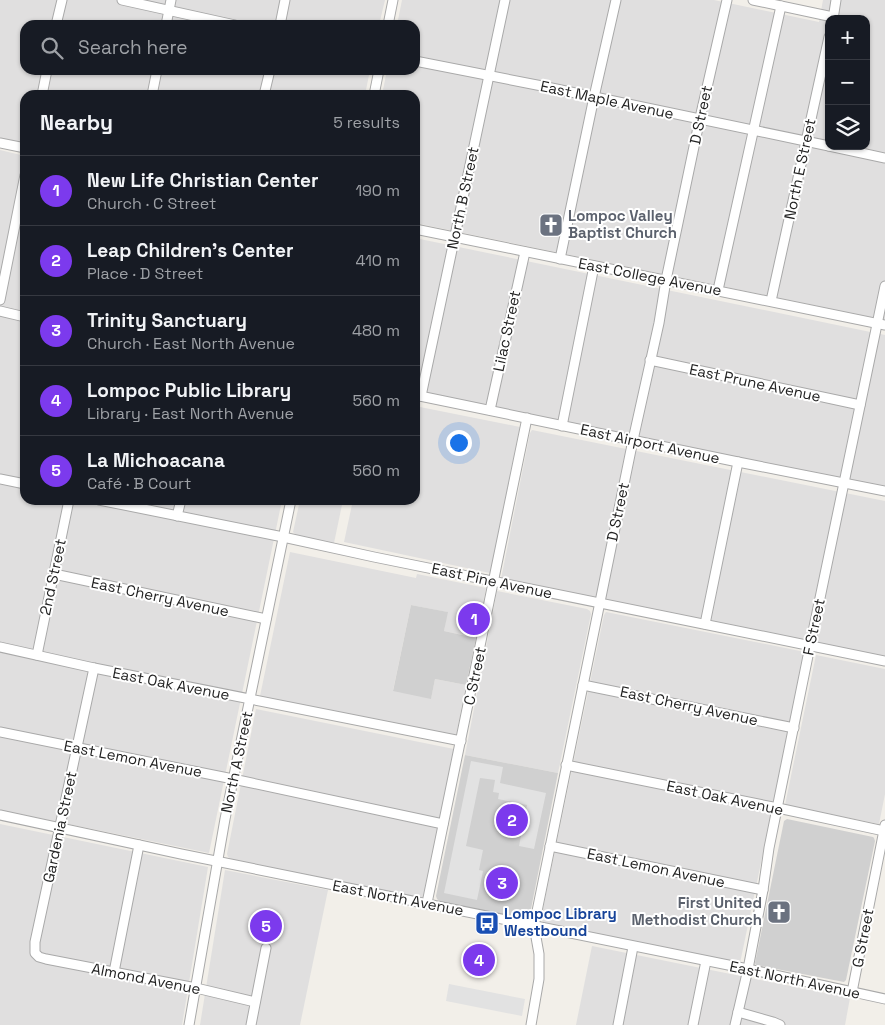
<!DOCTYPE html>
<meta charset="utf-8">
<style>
body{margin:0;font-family:"Space Grotesk",sans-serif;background:#242831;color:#f1f3f6}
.controls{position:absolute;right:15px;top:15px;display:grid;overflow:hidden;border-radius:10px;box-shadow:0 1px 4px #0004}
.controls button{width:45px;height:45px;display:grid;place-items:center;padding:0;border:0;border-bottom:1px solid #363941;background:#171b24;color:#f1f3f6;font:25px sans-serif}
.you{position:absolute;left:458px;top:442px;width:18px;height:18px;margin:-12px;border:4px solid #fff;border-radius:50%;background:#1a73e8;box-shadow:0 0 0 8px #1a73e833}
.badge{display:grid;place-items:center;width:32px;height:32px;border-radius:50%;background:#7c3aed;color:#fff;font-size:16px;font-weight:700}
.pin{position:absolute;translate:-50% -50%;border:2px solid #fff;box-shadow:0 1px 5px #0006}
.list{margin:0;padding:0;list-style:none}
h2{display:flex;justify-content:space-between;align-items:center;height:65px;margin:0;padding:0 20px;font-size:21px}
h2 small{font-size:16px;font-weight:400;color:#9ea1a6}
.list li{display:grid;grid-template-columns:32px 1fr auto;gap:15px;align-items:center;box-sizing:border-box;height:70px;padding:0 20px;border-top:1px solid #363941}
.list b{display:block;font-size:19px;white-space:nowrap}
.list p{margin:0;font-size:16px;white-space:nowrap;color:#9ea1a6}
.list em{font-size:16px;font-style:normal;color:#9ea1a6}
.icon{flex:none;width:28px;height:28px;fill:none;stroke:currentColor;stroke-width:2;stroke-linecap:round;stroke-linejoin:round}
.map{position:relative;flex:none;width:885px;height:1025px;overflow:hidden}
.search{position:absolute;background:#171b24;box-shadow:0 1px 4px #0004;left:20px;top:20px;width:400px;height:55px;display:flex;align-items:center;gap:12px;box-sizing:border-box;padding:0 18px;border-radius:15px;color:#9ea1a6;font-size:19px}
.panel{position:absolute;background:#171b24;box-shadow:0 1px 4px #0004;left:20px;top:90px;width:400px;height:415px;border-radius:15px}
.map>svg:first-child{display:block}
.residential{fill:#e0dfdf;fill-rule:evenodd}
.religious{fill:#d0d0d0}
.parking{fill:#e2e2e2}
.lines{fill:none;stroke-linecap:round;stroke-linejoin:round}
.minor-casing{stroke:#a9a9a9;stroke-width:11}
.minor{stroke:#fff;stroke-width:9}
.labels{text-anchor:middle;stroke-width:4;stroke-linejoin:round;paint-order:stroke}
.street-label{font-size:15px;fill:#222;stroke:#fff}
.worship-label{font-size:15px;font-weight:bold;fill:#5b616d;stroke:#fff;text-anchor:start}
.transit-label{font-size:15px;font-weight:bold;fill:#164399;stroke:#fff;text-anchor:start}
</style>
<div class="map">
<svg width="885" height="1025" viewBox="0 0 885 1025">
<rect width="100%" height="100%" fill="#f2efe9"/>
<g class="residential">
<polygon points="0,0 385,0 379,25 25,25 25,70 370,70 365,95 25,95 25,144 0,139"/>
<path d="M402 0H714L819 22 823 0H885V320L415 223V95H382L387 70H415V25H397ZM829 19H866V146H829Z"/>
<polygon points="0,150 25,156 25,500 282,500 209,853 0,810"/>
<polygon points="415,238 885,335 885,489 415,392"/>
<polygon points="415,406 520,427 490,573 344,542 353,500 415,500"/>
<polygon points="532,430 885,501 885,657 501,579 530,433"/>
<polygon points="300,500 343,500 334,543 297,536 293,532"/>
<polygon points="290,552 416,578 417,574 486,588 476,638 444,631 447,612 411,605 393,690 431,698 435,679 466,685 456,736 260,696"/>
<polygon points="497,591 587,609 590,611 591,614 558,773 465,755"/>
<polygon points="606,612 805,652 740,963 548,924 543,922 541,918 604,615"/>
<polygon points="816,655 885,669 885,794 879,824 785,805"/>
<polygon points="256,709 454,749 424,899 231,859 228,857 227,854"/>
<polygon points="0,824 208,867 182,1025 0,1025"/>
<polygon points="225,870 328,890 300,1025 200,1025"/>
<polygon points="592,946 850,998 845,1025 576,1025"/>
</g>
<g class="religious">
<polygon points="411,605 448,612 444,631 476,638 466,685 435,679 431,699 393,691"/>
<polygon points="465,755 558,773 529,919 526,920 441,902 437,899 436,896"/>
<polygon points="787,819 873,837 874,838 875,841 846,980 844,982 756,965 755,963 784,821"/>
</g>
<g class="parking">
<polygon points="471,761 503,767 500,783 546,793 534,849 519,846 527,805 498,799 499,793 493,792 495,780 480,778 466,846 483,850 479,870 483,871 477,900 444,893"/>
<polygon points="449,984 525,999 522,1016 446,1001"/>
</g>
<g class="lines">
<g class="minor-casing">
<g id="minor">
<polyline points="122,0 235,25"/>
<polyline points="753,0 833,17"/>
<polyline points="833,19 836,0"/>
<polyline points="56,25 62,0"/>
<polyline points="166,25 171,0"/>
<polyline points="280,25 285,0"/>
<polyline points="388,25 393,0"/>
<polyline points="415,61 542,86 829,146"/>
<polyline points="42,95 47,70"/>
<polyline points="152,95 157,70"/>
<polyline points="264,95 270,70"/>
<polyline points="374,95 379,70"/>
<polyline points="0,143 25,148"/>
<polyline points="829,146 885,158"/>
<polyline points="415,229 885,325"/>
<polyline points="560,259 594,97 616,0"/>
<polyline points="718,290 781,6"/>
<polyline points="0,300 25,175"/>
<polyline points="771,301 829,37"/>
<polyline points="0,311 25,317"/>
<polyline points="650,360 860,405"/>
<polyline points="415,395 738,462 885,491"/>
<polyline points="421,396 505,0"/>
<polyline points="490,410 525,252"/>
<polyline points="562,426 594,266"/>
<polyline points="0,479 25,484"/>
<polyline points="99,500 283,537 374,557 885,661"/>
<polyline points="177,516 181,500"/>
<polyline points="54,574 266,619"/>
<polyline points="705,624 738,462"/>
<polyline points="0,647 94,668 461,741"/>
<polyline points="37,655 69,500"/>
<polyline points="94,668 35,942 35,953 39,957 46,959 196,988 255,1002"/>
<polyline points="583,685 794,728"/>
<polyline points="0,732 233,779 443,824"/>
<polyline points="566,765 778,808 884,831"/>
<polyline points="0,815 181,854 748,969 885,999"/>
<polyline points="550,846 763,890"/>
<polyline points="427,903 527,418"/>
<polyline points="114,972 139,845"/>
<polyline points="852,992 885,825"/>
<polyline points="738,1012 773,1022 780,1025"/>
<polyline points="189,1025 225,819 291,500"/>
<polyline points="251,1025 266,948"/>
<polyline points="531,1025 539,979 539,954 534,926 633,440 659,323 666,280 700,118 727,0"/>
<polyline points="618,1025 633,947"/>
<polyline points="693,1025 706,961"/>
<polyline points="735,1025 748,969 763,890 769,848 810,646 885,286"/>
</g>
</g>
<use href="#minor" class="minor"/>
</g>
<defs>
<g id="church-square" transform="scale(1.25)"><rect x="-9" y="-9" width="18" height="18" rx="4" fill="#6b7280" stroke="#fff"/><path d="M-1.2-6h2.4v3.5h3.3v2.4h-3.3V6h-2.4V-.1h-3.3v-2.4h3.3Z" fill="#fff"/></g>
<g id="bus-square" transform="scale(1.25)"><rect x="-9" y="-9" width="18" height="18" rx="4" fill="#1a4fb4" stroke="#fff"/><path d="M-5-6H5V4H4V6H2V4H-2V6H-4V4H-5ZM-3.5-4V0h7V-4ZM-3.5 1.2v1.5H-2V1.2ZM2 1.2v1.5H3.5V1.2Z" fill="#fff"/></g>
</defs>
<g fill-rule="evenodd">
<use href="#church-square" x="551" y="225"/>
<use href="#church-square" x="779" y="912"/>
<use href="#bus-square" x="487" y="923"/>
</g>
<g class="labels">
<g class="street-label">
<text transform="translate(607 100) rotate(12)" y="5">East Maple Avenue</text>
<text transform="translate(701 115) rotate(-78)" y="5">D Street</text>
<text transform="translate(800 169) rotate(-78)" y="5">North E Street</text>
<text transform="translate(463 198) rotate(-78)" y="5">North B Street</text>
<text transform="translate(650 277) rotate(11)" y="5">East College Avenue</text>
<text transform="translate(507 331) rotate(-78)" y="5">Lilac Street</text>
<text transform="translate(755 383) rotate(12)" y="5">East Prune Avenue</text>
<text transform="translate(650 444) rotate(12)" y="5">East Airport Avenue</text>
<text transform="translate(618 512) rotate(-78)" y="5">D Street</text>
<text transform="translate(53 577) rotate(-78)" y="5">2nd Street</text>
<text transform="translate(492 581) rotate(12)" y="5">East Pine Avenue</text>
<text transform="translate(160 597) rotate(12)" y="5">East Cherry Avenue</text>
<text transform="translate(814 627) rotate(-78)" y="5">F Street</text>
<text transform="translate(475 676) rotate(-78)" y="5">C Street</text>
<text transform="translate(171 684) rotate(11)" y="5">East Oak Avenue</text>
<text transform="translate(689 706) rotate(12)" y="5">East Cherry Avenue</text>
<text transform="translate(133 759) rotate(11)" y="5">East Lemon Avenue</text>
<text transform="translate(237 762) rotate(-78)" y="5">North A Street</text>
<text transform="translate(725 798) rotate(12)" y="5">East Oak Avenue</text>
<text transform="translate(60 827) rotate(-78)" y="5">Gardenia Street</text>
<text transform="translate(656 868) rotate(12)" y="5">East Lemon Avenue</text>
<text transform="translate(398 898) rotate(11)" y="5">East North Avenue</text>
<text transform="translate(863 938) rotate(-79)" y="5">G Street</text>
<text transform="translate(146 979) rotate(11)" y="5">Almond Avenue</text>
<text transform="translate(795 980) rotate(12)" y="5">East North Avenue</text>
</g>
<g class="worship-label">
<text x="568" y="221">Lompoc Valley<tspan x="568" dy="17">Baptist Church</tspan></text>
<text x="762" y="908" text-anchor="end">First United<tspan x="762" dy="17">Methodist Church</tspan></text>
</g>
<g class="transit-label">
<text x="504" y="919">Lompoc Library<tspan x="504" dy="17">Westbound</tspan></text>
</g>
</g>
</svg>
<div class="controls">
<button>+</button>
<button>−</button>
<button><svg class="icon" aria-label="layers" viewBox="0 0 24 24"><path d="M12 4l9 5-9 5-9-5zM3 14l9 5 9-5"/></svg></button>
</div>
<div class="you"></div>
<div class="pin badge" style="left:474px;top:619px">1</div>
<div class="pin badge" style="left:512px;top:820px">2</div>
<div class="pin badge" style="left:502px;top:883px">3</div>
<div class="pin badge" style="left:479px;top:960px">4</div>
<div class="pin badge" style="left:266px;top:926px">5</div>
<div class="search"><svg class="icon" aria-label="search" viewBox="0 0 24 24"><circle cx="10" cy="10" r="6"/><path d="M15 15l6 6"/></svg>Search here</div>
<section class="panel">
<h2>Nearby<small>5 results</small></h2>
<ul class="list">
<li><span class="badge">1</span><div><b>New Life Christian Center</b><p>Church · C Street</p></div><em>190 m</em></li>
<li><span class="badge">2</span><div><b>Leap Children's Center</b><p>Place · D Street</p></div><em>410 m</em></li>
<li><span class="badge">3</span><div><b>Trinity Sanctuary</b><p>Church · East North Avenue</p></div><em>480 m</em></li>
<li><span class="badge">4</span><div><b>Lompoc Public Library</b><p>Library · East North Avenue</p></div><em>560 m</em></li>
<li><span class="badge">5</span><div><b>La Michoacana</b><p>Café · B Court</p></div><em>560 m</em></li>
</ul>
</section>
</div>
